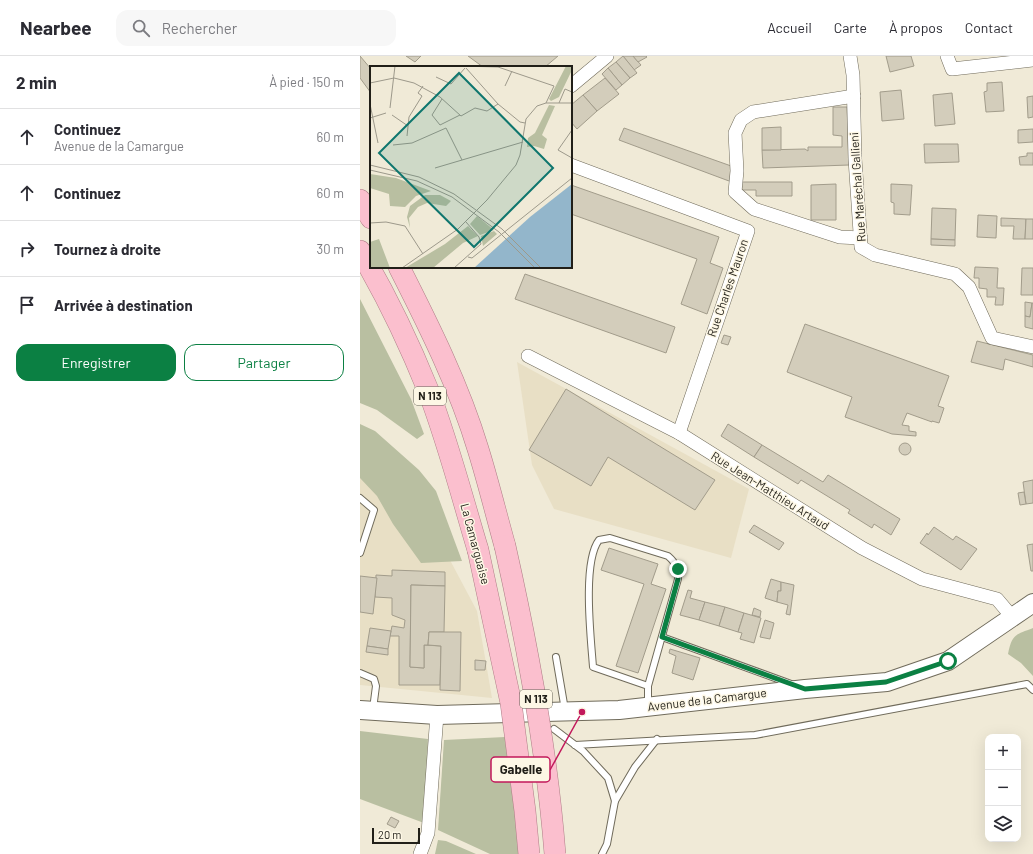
<!DOCTYPE html>
<html lang="fr">
<meta charset="utf-8">
<style>
body{margin:0;font-family:Barlow,sans-serif;background:#f7f7f7;color:#2b2b33}
.controls{position:absolute;right:12px;bottom:12px;display:grid;overflow:hidden;border-radius:8px;box-shadow:0 4px 16px #0002}
.controls button{width:36px;height:36px;display:grid;place-items:center;padding:0;border:0;border-bottom:1px solid #e1e1e2;background:#fff;color:#2b2b33;font:20px sans-serif}
.scale{position:absolute;left:12px;bottom:10px;width:48px;box-sizing:border-box;padding-left:4px;border:2px solid #211f18;border-top:0;font-size:11px;line-height:14px;white-space:nowrap;color:#211f18;-webkit-text-stroke:3px #fdf7e5;paint-order:stroke}
.stop{position:absolute;width:12px;height:12px;margin:-9px;border:3px solid #0b8043;border-radius:50%;background:#fff}
.stop.end{background:#0b8043;border-color:#fff;box-shadow:0 1px 4px #0008}
.list{margin:0;padding:0;list-style:none}
h2{display:flex;justify-content:space-between;align-items:center;height:52px;margin:0;padding:0 16px;font-size:17px}
h2 small{font-size:13px;font-weight:400;color:#7c7c81}
.list li{display:grid;grid-template-columns:26px 1fr auto;gap:12px;align-items:center;box-sizing:border-box;height:56px;padding:0 16px;border-top:1px solid #e1e1e2}
.list b{display:block;font-size:15px;white-space:nowrap}
.list p{margin:0;font-size:13px;white-space:nowrap;color:#7c7c81}
.list em{font-size:13px;font-style:normal;color:#7c7c81}
.actions{display:flex;gap:8px;padding:12px 16px}
.actions a{flex:1;padding:9px 0;border:1px solid #0b8043;border-radius:12px;text-align:center;font-size:14px;color:#0b8043}
.actions .main{background:#0b8043;color:#fff}
.icon{flex:none;width:22px;height:22px;fill:none;stroke:currentColor;stroke-width:2;stroke-linecap:round;stroke-linejoin:round}
.map{position:relative;flex:none;width:673px;height:798px;overflow:hidden}
header{display:flex;align-items:center;gap:24px;box-sizing:border-box;height:56px;padding:0 20px;background:#fff;border-bottom:1px solid #e1e1e2}
header strong{font-size:19px}
nav{display:flex;gap:22px;margin-inline-start:auto;font-size:14px}
.search{width:280px;height:36px;background:#f7f7f7;display:flex;align-items:center;gap:10px;box-sizing:border-box;padding:0 14px;border-radius:12px;color:#7c7c81;font-size:15px}
main{display:flex}
aside{flex:1;background:#fff}
.map>svg:first-child{display:block}
.built{fill:#e8dfc5}
.green{fill:#b9bfa1}
.building{fill:#d3cdbb;stroke:#a29c8b}
.lines{fill:none;stroke-linecap:round;stroke-linejoin:round}
.service-casing{stroke:#706b5b;stroke-width:8}
.minor-casing{stroke:#706b5b;stroke-width:14}
.secondary-casing{stroke:#706b5b;stroke-width:20}
.trunk-casing{stroke:#ae7d86;stroke-width:22}
.service{stroke:#fff;stroke-width:6}
.minor{stroke:#fff;stroke-width:13}
.secondary{stroke:#fff;stroke-width:18}
.trunk{stroke:#fbbfce;stroke-width:21}
.trunk-bridge-casing{stroke:#ae7d86;stroke-width:22;stroke-linecap:butt}
.trunk-bridge{stroke:#fbbfce;stroke-width:21}
.route{stroke:#0b8043;stroke-width:5}
.labels{text-anchor:middle;stroke-width:3;stroke-linejoin:round;paint-order:stroke}
.shield{fill:#fdf7e5;stroke:#636056;stroke-width:1}
.shield-label{font-size:11px;font-weight:bold;fill:#211f18}
.street-label{font-size:12px;fill:#211f18;stroke:#fdf7e5}
.inset-road{fill:none;stroke:#9d998b;stroke-width:1}
.view{fill:#0f766e;fill-opacity:0.15;stroke:#0f766e;stroke-width:2}
.inset-edge{fill:none;stroke:#211f18;stroke-width:2}
.leader{fill:none;stroke:#c2185b;stroke-width:1.5}
.callout-dot{fill:#c2185b;stroke:#fdf7e5;stroke-width:1.5}
.callout{fill:#fdf7e5;stroke:#c2185b;stroke-width:1.5}
.callout-label{font-size:13px;text-anchor:middle;font-weight:bold;fill:#211f18}
</style>
<header>
<strong>Nearbee</strong>
<div class="search"><svg class="icon" aria-label="search" viewBox="0 0 24 24"><circle cx="10" cy="10" r="6"/><path d="M15 15l6 6"/></svg>Rechercher</div>
<nav><a>Accueil</a><a>Carte</a><a>À propos</a><a>Contact</a></nav>
</header>
<main>
<aside>
<h2>2 min<small>À pied · 150 m</small></h2>
<ul class="list">
<li><svg class="icon" aria-label="ahead" viewBox="0 0 24 24"><path d="M12 20V5M6 11l6-6 6 6"/></svg><div><b>Continuez</b><p>Avenue de la Camargue</p></div><em>60 m</em></li>
<li><svg class="icon" aria-label="ahead" viewBox="0 0 24 24"><path d="M12 20V5M6 11l6-6 6 6"/></svg><div><b>Continuez</b></div><em>60 m</em></li>
<li><svg class="icon" aria-label="right" viewBox="0 0 24 24"><path d="M7 20v-9h11M14 6l5 5-5 5"/></svg><div><b>Tournez à droite</b></div><em>30 m</em></li>
<li><svg class="icon" aria-label="arrive" viewBox="0 0 24 24"><path d="M6 21V4h12l-3 4 3 4H6"/></svg><div><b>Arrivée à destination</b></div></li>
</ul>
<div class="actions"><a class="main">Enregistrer</a><a>Partager</a></div>
</aside>
<div class="map">
<svg width="673" height="798" viewBox="0 0 673 798">
<rect width="100%" height="100%" fill="#f0ead7"/>
<g class="built">
<polygon points="157,306 389,433 371,502 194,453 172,409"/>
<polygon points="0,390 51,422 91,506 117,555 132,642 0,629"/>
</g>
<g class="green">
<polygon points="0,243 51,343 64,378 57,383 17,354 0,347"/>
<polygon points="0,368 15,375 59,414 76,435 102,505 61,507 33,468 17,440 0,422"/>
<path d="M673 572V620L661 607 648 598C652 578 655 579 673 572Z"/>
<polygon points="0,675 68,683 64,767 0,743"/>
<polygon points="145,681 160,798 130,798 78,774 84,684"/>
<polygon points="78,784 86,785 116,798 75,798"/>
</g>
<g class="building">
<polygon points="0,0 11,13 11,37 0,22"/>
<polygon points="46,0 61,0 55,6"/>
<polygon points="108,0 198,0 185,11 123,11"/>
<polygon points="263,0 273,0 281,9 274,14"/>
<polygon points="263,0 277,17 270,22 256,6"/>
<polygon points="273,0 286,0 287,1 278,6"/>
<polygon points="526,0 551,0 554,10 530,16"/>
<polygon points="256,6 270,22 262,29 248,12"/>
<polygon points="248,12 262,29 256,34 242,18"/>
<polygon points="245,22 259,38 237,55 223,39"/>
<polygon points="642,26 644,55 626,56 624,36 627,35 627,27"/>
<polygon points="541,34 544,63 522,65 520,36"/>
<polygon points="592,37 595,68 575,70 573,39"/>
<polygon points="223,39 237,55 217,73 211,66 211,49"/>
<polygon points="673,40 673,61 668,62 667,41"/>
<polygon points="473,51 487,51 489,109 403,112 402,94 445,93 448,95 448,91 482,91 482,80 473,79"/>
<polygon points="421,71 421,94 402,94 402,72"/>
<polygon points="264,72 374,111 369,125 259,84"/>
<polygon points="673,73 673,86 658,87 658,74"/>
<polygon points="564,88 598,88 599,106 565,107"/>
<polygon points="667,97 673,97 673,109 660,109 659,101 667,100"/>
<polygon points="381,126 432,126 432,140 396,140 396,134 381,134"/>
<polygon points="476,128 476,164 451,164 451,129"/>
<polygon points="531,128 552,129 550,159 534,158 534,147 531,146"/>
<polygon points="211,129 359,181 350,207 363,212 347,258 321,248 337,203 211,158"/>
<polygon points="572,152 596,153 595,184 571,183"/>
<polygon points="618,159 637,160 636,182 617,181"/>
<polygon points="641,162 666,163 665,183 653,183 654,170 641,170"/>
<polygon points="666,163 673,163 673,183 665,183"/>
<polygon points="571,183 595,184 595,190 571,189"/>
<polygon points="615,211 638,212 637,232 644,232 643,249 635,249 636,241 627,241 627,233 619,232 619,222 614,222"/>
<polygon points="662,212 673,212 673,239 661,239"/>
<polygon points="165,218 315,271 306,297 155,243"/>
<polygon points="665,246 672,247 670,261 665,260"/>
<polygon points="672,247 673,247 673,273 665,271 665,260 670,261"/>
<polygon points="445,268 589,320 578,350 584,352 579,367 572,365 572,366 547,357 542,369 549,370 549,375 556,376 556,380 532,378 485,361 492,341 427,316"/>
<polygon points="364,279 371,281 368,289 361,287"/>
<polygon points="617,285 673,299 673,311 645,303 643,314 611,306"/>
<polygon points="206,333 355,424 335,454 248,401 231,430 169,394"/>
<polygon points="368,368 402,389 394,401 361,380"/>
<circle cx="545" cy="393" r="6"/>
<polygon points="402,389 463,426 468,419 540,463 531,479 514,468 512,472 488,457 490,454 441,424 438,428 394,401"/>
<polygon points="673,424 673,447 666,448 663,426"/>
<polygon points="664,436 666,448 660,449 658,437"/>
<polygon points="394,469 424,487 419,494 389,476"/>
<polygon points="574,471 593,484 596,480 617,493 601,514 560,487 567,477 568,479"/>
<polygon points="673,488 673,515 671,515 667,489"/>
<polygon points="249,492 298,508 291,528 306,533 278,617 256,610 284,528 241,514"/>
<polygon points="32,514 85,516 85,530 51,529 50,611 64,612 64,589 81,590 80,629 39,629 39,580 30,580 32,570 44,572 45,564 32,559 32,542 15,541 16,519 32,520"/>
<polygon points="0,520 17,522 13,558 0,556"/>
<polygon points="411,523 421,526 421,535 418,535 417,546 405,542"/>
<polygon points="421,526 434,529 430,559 426,558 428,549 417,546 418,535 421,535"/>
<polygon points="51,529 85,530 84,576 69,576 68,589 64,589 64,612 50,611"/>
<polygon points="328,534 332,535 330,542 345,546 339,564 320,559"/>
<polygon points="345,546 365,551 359,570 339,564"/>
<polygon points="365,551 384,557 378,576 359,570"/>
<polygon points="394,552 401,555 400,561 392,559"/>
<polygon points="384,557 401,562 394,587 380,583 382,577 378,576"/>
<polygon points="405,564 414,567 410,583 400,581"/>
<polygon points="10,572 31,575 28,593 7,590"/>
<polygon points="69,576 101,576 100,635 80,634 81,590 68,589"/>
<polygon points="7,590 28,593 28,599 6,596"/>
<polygon points="310,593 340,602 333,624 312,617 316,600 309,597"/>
<polygon points="115,604 126,605 125,614 115,614"/>
<polygon points="31,761 39,765 35,772 27,768"/>
</g>
<g class="lines">
<g class="service-casing">
<g id="service">
<polyline points="0,442 14,454 0,497"/>
<polyline points="302,581 434,629"/>
<polyline points="196,601 205,654"/>
<polyline points="0,617 14,623 16,630 13,653"/>
<path d="M288 630 233 611C231 583 222 506 239 484L250 482 308 500C316 507 318 512 318 523L288 630V649"/>
<polyline points="194,673 223,695 248,722 255,745 247,788 242,798"/>
<polyline points="215,689 395,679 667,628 673,634"/>
<polyline points="255,745 275,711 297,683"/>
</g>
</g>
<g class="minor-casing">
<g id="minor">
<polyline points="490,0 493,19 495,103 501,191 515,199 595,218 609,231 632,282 673,291"/>
<polyline points="587,0 592,13 673,4"/>
<polyline points="211,30 247,0"/>
<polyline points="494,40 393,56 381,64 375,77 377,115 375,136 394,153 480,181 501,182"/>
<polyline points="211,109 388,175 319,377"/>
<polyline points="168,300 319,377 502,492 562,523 637,543 653,562"/>
<polyline points="60,798 68,777 77,659"/>
</g>
</g>
<g class="secondary-casing">
<polyline id="secondary" points="0,654 77,659 259,654 445,633 527,626 588,605 673,547"/>
</g>
<g class="trunk-casing">
<g id="trunk">
<polyline points="0,144 11,162"/>
<path d="M0 195C26 239 49 287 68 334 88 386 102 441 118 494"/>
<path d="M39 211C69 270 99 330 118 393 128 425 136 458 145 490"/>
</g>
</g>
<use href="#service" class="service"/>
<use href="#minor" class="minor"/>
<use href="#secondary" class="secondary"/>
<use href="#trunk" class="trunk"/>
<g class="trunk-bridge-casing">
<g id="trunk-bridge">
<path d="M145 490C168 592 187 694 195 798"/>
<polyline points="118,494 151,647 165,755 169,798"/>
</g>
</g>
<use href="#trunk-bridge" class="trunk-bridge"/>
</g>
<g class="lines">
<polyline class="route" points="318,513 318,523 302,581 445,633 526,626 588,605"/>
</g>
<g class="labels">
<g class="shield">
<rect x="54" y="331" width="32" height="18" rx="3"/>
<rect x="160" y="634" width="32" height="18" rx="3"/>
</g>
<g class="shield-label">
<text x="70" y="344">N 113</text>
<text x="176" y="647">N 113</text>
</g>
<g class="street-label">
<text transform="translate(498 131) rotate(-94)" y="4">Rue Maréchal Gallieni</text>
<text transform="translate(368 232) rotate(-71)" y="4">Rue Charles Mauron</text>
<text transform="translate(410 435) rotate(32)" y="4">Rue Jean-Matthieu Artaud</text>
<text transform="translate(115 488) rotate(75)" y="4">La Camarguaise</text>
<text transform="translate(347 644) rotate(-7)" y="4">Avenue de la Camargue</text>
</g>
</g>
<g transform="translate(10 10)">
<rect width="202" height="202" fill="#f0ead7"/>
<path d="M196 0H202V4L189 31 181 35 179 33ZM179 39 185 40 172 69 177 73 174 83 164 80 157 81 158 72 165 67ZM0 108 26 112 61 125 46 130 35 141 20 140 19 128 0 122ZM55 129H70L81 135 76 140 57 137 48 141 39 152 40 162 37 151 40 140ZM107 150 124 164 110 169 100 158ZM98 160 108 170 93 177 63 202H35L75 178ZM124 165 127 168 113 180 111 170ZM9 173 20 202H0V176Z" fill="#b9bfa1"/>
<path d="M202 118V202H104L160 151Z" fill="#93b6cb"/>
<path class="inset-road" d="M90 0 128 1 184 20 176 37M96 2 128 38 150 56 155 57M66 11 81 18 95 2M0 17 24 12 44 17 70 31 91 50 105 42 117 45 128 38M135 20 142 5M72 33 62 49 70 59 90 49M189 37 195 23 202 26M0 38 8 77M20 42 25 0M22 49 38 60M0 52 16 47M202 64 188 84 202 92M37 70 39 51 52 30 48 27 53 20M23 79 42 77 76 62 92 94M0 99 49 111 84 128 132 163 171 202M65 102 153 76M0 104 47 115 82 131 129 166 165 202M0 157 16 156 35 160 53 188M98 191 102 192 202 112M32 202 88 163 117 134 146 99 150 89 156 53 167 40 176 37H202M84 202 111 178 109 171 96 156"/>
<path class="view" d="M89 7 183 102 104 181 9 87Z"/>
<rect width="202" height="202" class="inset-edge"/>
</g>
<path class="leader" d="M222 656L190 714"/>
<circle class="callout-dot" cx="222" cy="656" r="4"/>
<rect class="callout" x="131" y="701" width="59" height="25" rx="4"/>
<g class="callout-label">
<text x="161" y="718">Gabelle</text>
</g>
</svg>
<div class="controls">
<button>+</button>
<button>−</button>
<button><svg class="icon" aria-label="layers" viewBox="0 0 24 24"><path d="M12 4l9 5-9 5-9-5zM3 14l9 5 9-5"/></svg></button>
</div>
<div class="scale">20 m</div>
<div class="stop" style="left:588px;top:605px"></div>
<div class="stop end" style="left:318px;top:513px"></div>
</div>
</main>
